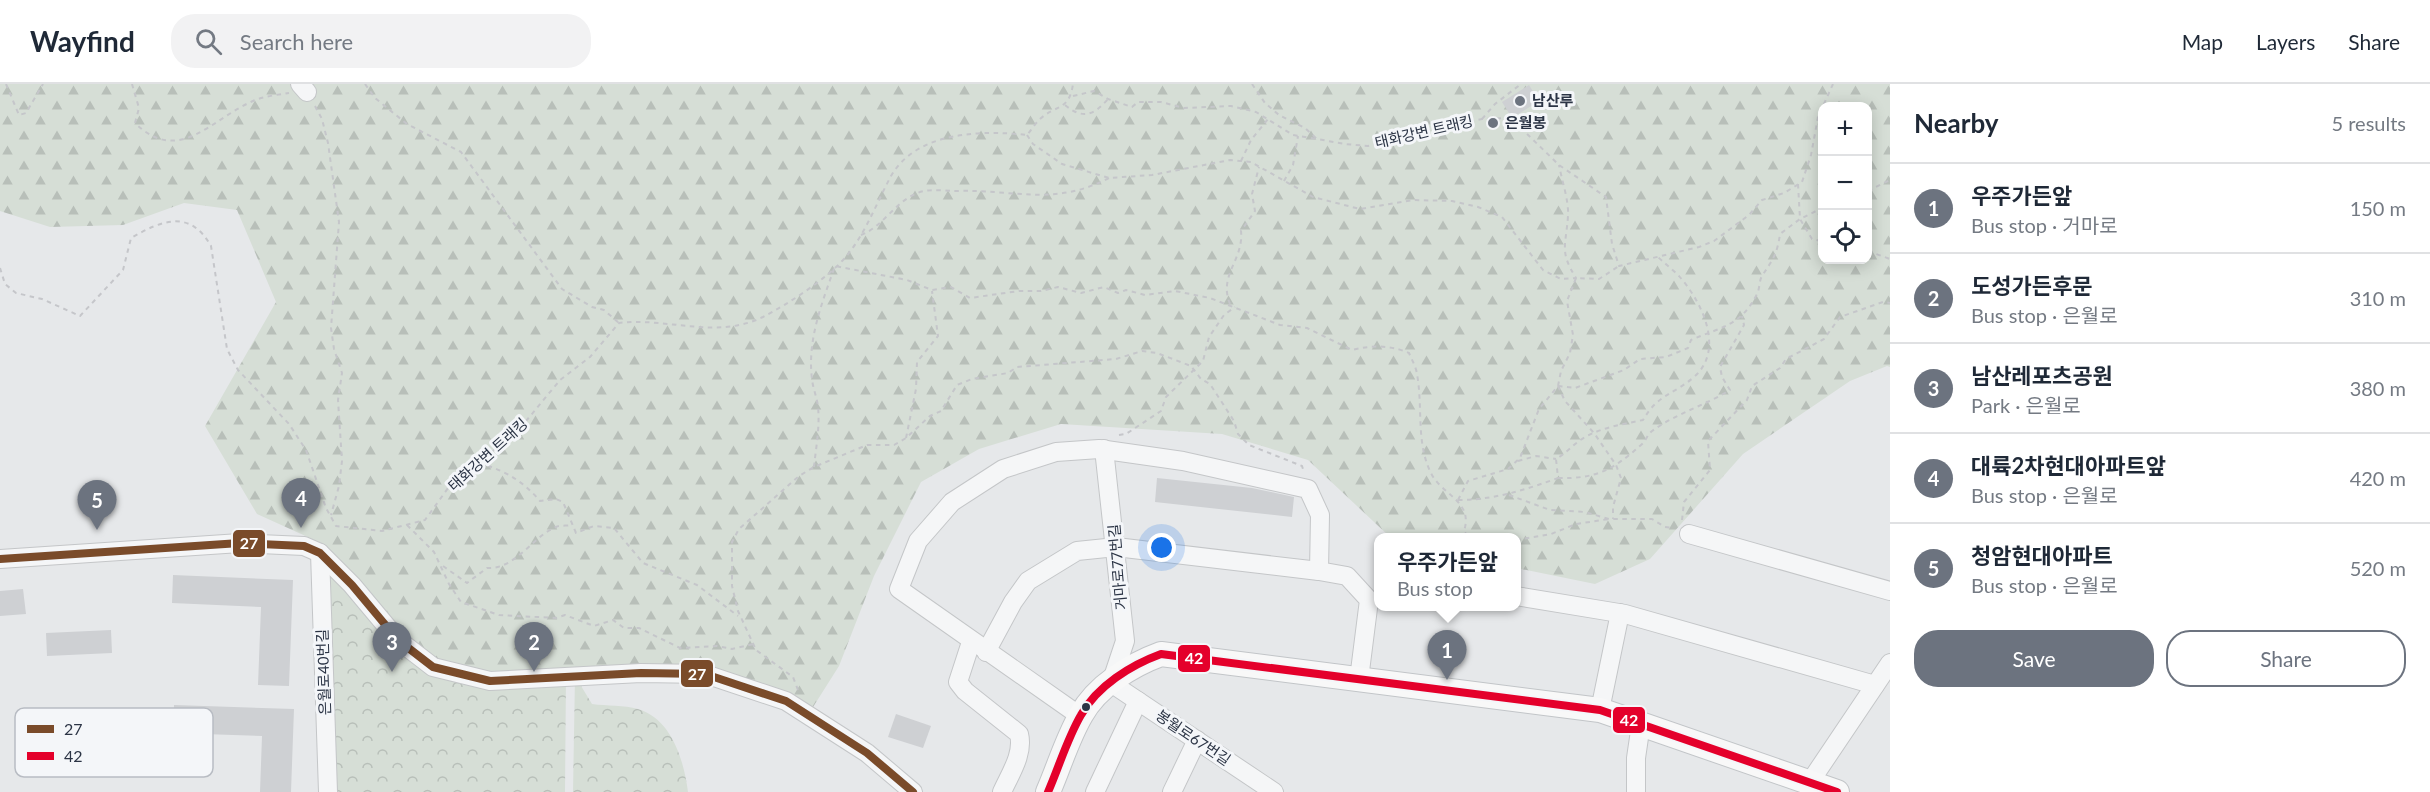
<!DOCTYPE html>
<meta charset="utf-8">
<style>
body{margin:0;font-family:Lato,"Noto Sans KR",sans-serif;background:#f2f2f3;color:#1f2937}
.controls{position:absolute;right:18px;top:18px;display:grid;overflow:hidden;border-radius:12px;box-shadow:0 3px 15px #0003}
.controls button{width:54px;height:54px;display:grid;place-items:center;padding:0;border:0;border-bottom:2px solid #e0e1e3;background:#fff;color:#1f2937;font:30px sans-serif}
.you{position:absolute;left:1162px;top:464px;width:21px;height:21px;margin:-15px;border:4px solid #fff;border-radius:50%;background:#1a73e8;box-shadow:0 0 0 9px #1a73e833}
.badge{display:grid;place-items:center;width:39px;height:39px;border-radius:50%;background:#6c737f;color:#fff;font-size:20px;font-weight:700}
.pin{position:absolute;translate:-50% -50px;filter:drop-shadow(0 2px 3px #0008)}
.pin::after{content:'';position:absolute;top:32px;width:21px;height:18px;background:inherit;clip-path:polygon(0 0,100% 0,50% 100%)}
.popup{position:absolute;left:1374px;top:449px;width:147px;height:78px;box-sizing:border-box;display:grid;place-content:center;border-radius:12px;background:#fff;filter:drop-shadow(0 2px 4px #0005);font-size:20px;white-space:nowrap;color:#747a83}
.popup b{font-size:22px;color:#1f2937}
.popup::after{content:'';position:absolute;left:50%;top:100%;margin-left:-12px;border:12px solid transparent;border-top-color:#fff}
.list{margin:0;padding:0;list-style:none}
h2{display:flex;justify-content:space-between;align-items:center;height:78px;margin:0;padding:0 24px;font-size:26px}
h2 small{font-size:20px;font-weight:400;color:#747a83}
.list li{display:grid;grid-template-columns:39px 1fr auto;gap:18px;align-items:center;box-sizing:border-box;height:90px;padding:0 24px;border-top:2px solid #e0e1e3}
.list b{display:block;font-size:22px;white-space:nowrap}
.list p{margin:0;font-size:20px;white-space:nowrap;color:#747a83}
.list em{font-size:20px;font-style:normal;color:#747a83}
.actions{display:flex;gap:12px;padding:18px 24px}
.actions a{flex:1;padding:14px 0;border:2px solid #6c737f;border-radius:24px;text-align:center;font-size:21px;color:#6c737f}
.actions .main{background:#6c737f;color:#fff}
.icon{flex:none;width:33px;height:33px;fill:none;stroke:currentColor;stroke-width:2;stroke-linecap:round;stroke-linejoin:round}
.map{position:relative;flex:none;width:1890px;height:708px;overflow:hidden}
header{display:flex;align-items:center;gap:36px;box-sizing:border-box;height:84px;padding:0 30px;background:#fff;border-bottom:2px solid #e0e1e3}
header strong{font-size:28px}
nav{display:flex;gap:33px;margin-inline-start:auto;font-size:21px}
.search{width:420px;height:54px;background:#f2f2f3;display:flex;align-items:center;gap:15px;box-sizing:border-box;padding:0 21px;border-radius:24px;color:#747a83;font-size:22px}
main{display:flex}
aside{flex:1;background:#fff}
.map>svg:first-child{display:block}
.forest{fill:url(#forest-firs);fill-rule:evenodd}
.park{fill:url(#park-crowns)}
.building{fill:#ced0d3}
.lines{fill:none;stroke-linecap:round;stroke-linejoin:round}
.minor-casing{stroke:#c4c6c8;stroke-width:20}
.major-casing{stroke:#c2c5c8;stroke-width:26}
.path{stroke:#c5c6ca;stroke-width:2;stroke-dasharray:4.5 4.5;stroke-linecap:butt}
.minor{stroke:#f5f6f7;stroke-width:18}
.major{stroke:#f8f8f8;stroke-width:24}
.bus-1-casing{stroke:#f4f6f9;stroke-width:12}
.bus-2-casing{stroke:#f4f6f9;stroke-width:12}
.bus-1{stroke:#7a4b2a;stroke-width:8}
.bus-2{stroke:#e4002b;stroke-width:8}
.poi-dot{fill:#6c737f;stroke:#f4f6f9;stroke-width:2}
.bus-dot{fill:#2b3445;stroke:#f4f6f9;stroke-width:2}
.labels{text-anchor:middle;stroke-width:6;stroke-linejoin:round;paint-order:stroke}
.poi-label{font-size:15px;font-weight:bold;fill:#2b3445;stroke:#f4f6f9;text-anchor:start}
.street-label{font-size:15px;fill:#2b3445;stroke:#f4f6f9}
.key{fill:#f4f6f9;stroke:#b8bcc3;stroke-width:1.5}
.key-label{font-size:16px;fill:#2b3445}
.line-badge{stroke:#f4f6f9;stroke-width:2}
.badge-label{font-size:16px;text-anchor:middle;font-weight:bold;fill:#fff}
</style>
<header>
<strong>Wayfind</strong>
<div class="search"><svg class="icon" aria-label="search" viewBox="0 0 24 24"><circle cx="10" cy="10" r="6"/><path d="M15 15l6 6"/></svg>Search here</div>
<nav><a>Map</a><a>Layers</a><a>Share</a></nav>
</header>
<main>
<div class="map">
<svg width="1890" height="708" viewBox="0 0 1890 708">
<defs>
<pattern id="forest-firs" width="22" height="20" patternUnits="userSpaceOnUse" patternTransform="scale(1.5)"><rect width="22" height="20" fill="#d6ded6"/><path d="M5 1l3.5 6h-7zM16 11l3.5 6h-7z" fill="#b8bfb9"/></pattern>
<pattern id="park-crowns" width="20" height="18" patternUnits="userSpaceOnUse" patternTransform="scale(1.5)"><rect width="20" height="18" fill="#d6ded6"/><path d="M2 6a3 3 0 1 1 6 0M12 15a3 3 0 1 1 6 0" fill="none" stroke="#b8bfb9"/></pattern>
</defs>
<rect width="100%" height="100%" fill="#e6e8ea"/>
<path class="forest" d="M0 0H1890V283L1887 282 1850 297 1743 370 1650 475 1595 500 1516 484V454L1390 453 1308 376 1222 350 1061 340 979 365 921 398 874 492 839 582 808 631 705 582 493 592 433 583 321 459 257 430 205 342 276 218 237 126 184 119 123 141 50 143 0 127ZM1822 22H1868V176H1822Z"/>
<g class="park">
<polygon points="326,474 433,583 490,597 566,593 565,708 334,708"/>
<path d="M575 592 592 620C607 622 624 621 638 625 672 635 684 677 688 708H573Z"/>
</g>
<g class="building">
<polygon points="1529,1 1539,17 1512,34 1502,18"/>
<polygon points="1157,394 1252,404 1294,413 1292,433 1155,418"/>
<polygon points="173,491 293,496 289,602 258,601 261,523 172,519"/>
<polygon points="23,505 26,530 0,532 0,507"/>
<polygon points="111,546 112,569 47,572 46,549"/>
<polygon points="174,621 294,625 291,708 260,708 262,652 173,649"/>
<polygon points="896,630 931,642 923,664 888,653"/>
</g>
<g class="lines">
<g class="minor-casing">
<g id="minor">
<polyline points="300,0 307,8"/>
<polyline points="1104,365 1125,557 1111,599 1274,708"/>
<polyline points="1689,450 1890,507"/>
<polyline points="320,469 328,708"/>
<polyline points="0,475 240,459 304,462 320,469 352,501 398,556 433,583 490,597 641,589 705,590 786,617 867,669 913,708"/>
<polyline points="1516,512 1625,530 1875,601"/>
<path d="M971 558 958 598 965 607 1019 650C1024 670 1010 690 1002 708"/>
<polyline points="986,568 1013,518 1028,497 1077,467 1116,463 1319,487"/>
<polyline points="1600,626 1620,529"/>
<polyline points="1080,632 899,505 918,457 952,418 1003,385 1056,368 1099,365 1183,377 1308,405 1320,431 1319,487 1347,492 1369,516 1359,595"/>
<polyline points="1810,698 1890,579"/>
<polyline points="1095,708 1138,617"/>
<polyline points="1172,708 1197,656"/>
<polyline points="1636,708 1636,674 1641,640"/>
</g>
</g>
<g class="major-casing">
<path id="major" d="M1048 708C1059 683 1067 655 1081 631 1097 602 1131 581 1161 570L1600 626 1837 708"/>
</g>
<g class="path">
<polyline points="6,0 19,31 26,29 43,0"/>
<path d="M132 0 139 24 135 39C179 82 211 35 253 17 264 12 277 11 289 9"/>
<polyline points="365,0 375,14 407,40 461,68 562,205 592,223 604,226 619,239"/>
<polyline points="1252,0 1265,19 1279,31 1305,44 1317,55 1345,60 1368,62 1445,42 1482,35 1506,34 1524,47 1559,81 1606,113 1612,160 1619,182 1699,163 1714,157 1749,131 1762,116 1784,109 1802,98 1811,71 1818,33 1833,0"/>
<polyline points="1073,12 1094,7 1108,15 1132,23 1138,18 1161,18 1184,24 1231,22 1256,28 1293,51 1317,55"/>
<path d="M1065 21C1083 36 1094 31 1108 15"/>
<polyline points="315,22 322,35 328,59 339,138 331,244 334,265 342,289 338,316 342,377 339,402 331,431"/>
<polyline points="1482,35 1495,20 1521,0"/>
<path d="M1027 51 1033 60 1062 80 1109 94 1152 91 1230 76 1251 78 1313 113 1360 125 1413 116 1452 117 1478 123 1502 133 1543 186 1561 195 1576 194C1559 167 1566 162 1568 132 1569 117 1562 97 1559 81"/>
<polyline points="1241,77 1251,56 1268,35"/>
<polyline points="1284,97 1293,81 1298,52"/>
<polyline points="1798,100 1800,135 1812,155 1822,157"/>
<polyline points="1868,107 1890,96"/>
<path d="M861 151C885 142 897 113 924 107 934 105 946 107 956 107 1014 105 1053 123 1109 94"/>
<polyline points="1868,167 1890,175"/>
<path d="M0 184 5 200 16 209 42 215 80 232 123 186 131 154C162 136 190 125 211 162L227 265 238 286 289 340 306 366 326 424 336 442 382 447 425 436 451 400 517 348 560 296 590 273 619 239C667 233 716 256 763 233 788 220 825 196 844 175 865 151 876 120 891 92 917 47 982 46 1027 51 1031 46 1035 40 1039 36 1055 20 1069 28 1073 0"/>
<path d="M1230 220C1218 191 1244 176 1241 147L1255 127 1252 110 1259 83"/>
<path d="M1558 302 1575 304 1624 286 1640 275 1666 273 1688 264 1691 256C1721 243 1741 242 1757 210 1760 204 1759 197 1762 192 1773 175 1777 171 1780 150L1800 135 1822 124"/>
<polyline points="1558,302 1565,317 1594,349 1616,381 1621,394 1613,423 1613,435"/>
<polyline points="1119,351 1126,350 1161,327 1166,313 1203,277 1209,253 1224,231 1235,223"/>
<polyline points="906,354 916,305 917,278 938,252 932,207"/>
<polyline points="1518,377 1536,372 1556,375"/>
<path d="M479 379C504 386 523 397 540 417L556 415 563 418 576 449 594 442 614 444 643 479 697 501 738 532"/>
<path d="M814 383C816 363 820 343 818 323 817 313 813 305 812 295 807 256 822 219 835 182L907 196 932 206 951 203 970 214 1019 207H1041L1058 203 1081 209 1104 203 1118 209 1126 206 1145 211 1175 207 1210 214 1280 241 1307 244 1352 266C1372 261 1390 261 1409 269 1412 276 1416 283 1417 290 1423 323 1416 357 1430 387 1440 411 1474 416 1464 447L1469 454"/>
<path d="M1558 394C1596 395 1613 386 1641 361 1646 357 1647 351 1652 347 1677 329 1706 321 1730 306L1722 293 1720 283 1744 241 1742 232"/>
<polyline points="1509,411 1550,426 1585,428 1609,435 1652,435 1665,443 1674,444"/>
<path d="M1458 416C1493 416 1525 406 1558 394L1556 375C1567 369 1575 358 1587 352 1604 343 1624 340 1643 336 1658 310 1673 311 1694 293 1726 265 1701 216 1678 191 1671 184 1664 179 1657 172"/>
<polyline points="1458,416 1468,397 1508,385 1520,374 1539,325 1558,302 1561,287 1570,269 1573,251 1567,217 1576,194 1599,195 1619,182"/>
<polyline points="1682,436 1684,418 1710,386 1708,357 1747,316 1752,302 1780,284 1786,275 1824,255 1840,233 1883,218 1890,219"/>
<polyline points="407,441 434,468 449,500 461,518 499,531 556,534 565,531 594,542 613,536 624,544 639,544 680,564 717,562 732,565 754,560"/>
<polyline points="1516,456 1551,450 1576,440 1609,435"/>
<path d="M443 482 467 499 487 484C515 486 533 452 556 443 560 441 567 442 571 441"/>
<polyline points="798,606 793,593 756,566 738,527 732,502 732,458 739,445 799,392 814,383 867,361 894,361 906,354 930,332 941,327 957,301 972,295 1008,289 1017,283 1116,275 1142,267 1157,269 1191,282 1201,295 1210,300 1234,337 1238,350 1249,361 1302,382 1304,388"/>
</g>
<use href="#minor" class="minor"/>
<use href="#major" class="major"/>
<g class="bus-1-casing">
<polyline id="bus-1" points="0,475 240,459 304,462 320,469 352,501 398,556 433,583 490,597 641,589 705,590 786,617 867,669 913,708"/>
</g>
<g class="bus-2-casing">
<path id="bus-2" d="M1048 708C1059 683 1067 655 1081 631 1097 602 1131 581 1161 570L1600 626 1837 708"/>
</g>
<use href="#bus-1" class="bus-1"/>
<use href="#bus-2" class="bus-2"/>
</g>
<g class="poi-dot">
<circle cx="1520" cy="17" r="6"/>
<circle cx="1493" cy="39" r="6"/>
</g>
<circle class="bus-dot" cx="1086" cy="623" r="5"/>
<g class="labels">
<g class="poi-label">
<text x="1532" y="22">남산루</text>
<text x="1505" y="44">은월봉</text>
</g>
<g class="street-label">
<text transform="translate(1424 48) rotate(-13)" y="5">태화강변 트래킹</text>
<text transform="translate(488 371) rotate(-42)" y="5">태화강변 트래킹</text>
<text transform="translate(1118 483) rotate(-95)" y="5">거마로77번길</text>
<text transform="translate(324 588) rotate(-92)" y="5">은월로40번길</text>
<text transform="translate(1193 654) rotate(34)" y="5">봉월로67번길</text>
</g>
</g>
<rect x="15" y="624" width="198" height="69" rx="9" class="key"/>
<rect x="27" y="641" width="27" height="8" fill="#7a4b2a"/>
<rect x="27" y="668" width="27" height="8" fill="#e4002b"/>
<g class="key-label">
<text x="64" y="651">27</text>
<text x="64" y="678">42</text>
</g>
<g class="line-badge">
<rect x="232" y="445" width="34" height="29" rx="6" fill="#7a4b2a"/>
<rect x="1177" y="560" width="34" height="29" rx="6" fill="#e4002b"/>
<rect x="680" y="575" width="34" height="29" rx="6" fill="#7a4b2a"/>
<rect x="1612" y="622" width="34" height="28" rx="6" fill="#e4002b"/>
</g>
<g class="badge-label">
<text x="249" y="465">27</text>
<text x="1194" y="580">42</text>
<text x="697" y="596">27</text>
<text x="1629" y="642">42</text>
</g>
</svg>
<div class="controls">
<button>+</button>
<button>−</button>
<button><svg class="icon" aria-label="locate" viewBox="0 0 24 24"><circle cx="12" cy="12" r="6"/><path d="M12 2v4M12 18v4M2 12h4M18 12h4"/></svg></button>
</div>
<div class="you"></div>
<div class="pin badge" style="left:1447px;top:596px">1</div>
<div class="popup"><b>우주가든앞</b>Bus stop</div>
<div class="pin badge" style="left:534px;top:588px">2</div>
<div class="pin badge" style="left:392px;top:588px">3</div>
<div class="pin badge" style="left:301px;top:444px">4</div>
<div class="pin badge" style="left:97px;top:446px">5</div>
</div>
<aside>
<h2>Nearby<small>5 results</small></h2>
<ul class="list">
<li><span class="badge">1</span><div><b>우주가든앞</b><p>Bus stop · 거마로</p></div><em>150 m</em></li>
<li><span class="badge">2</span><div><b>도성가든후문</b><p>Bus stop · 은월로</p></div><em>310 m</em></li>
<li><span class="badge">3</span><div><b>남산레포츠공원</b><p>Park · 은월로</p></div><em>380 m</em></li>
<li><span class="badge">4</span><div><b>대륙2차현대아파트앞</b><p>Bus stop · 은월로</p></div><em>420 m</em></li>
<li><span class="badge">5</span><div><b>청암현대아파트</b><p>Bus stop · 은월로</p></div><em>520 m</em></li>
</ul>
<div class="actions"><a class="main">Save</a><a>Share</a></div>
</aside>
</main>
